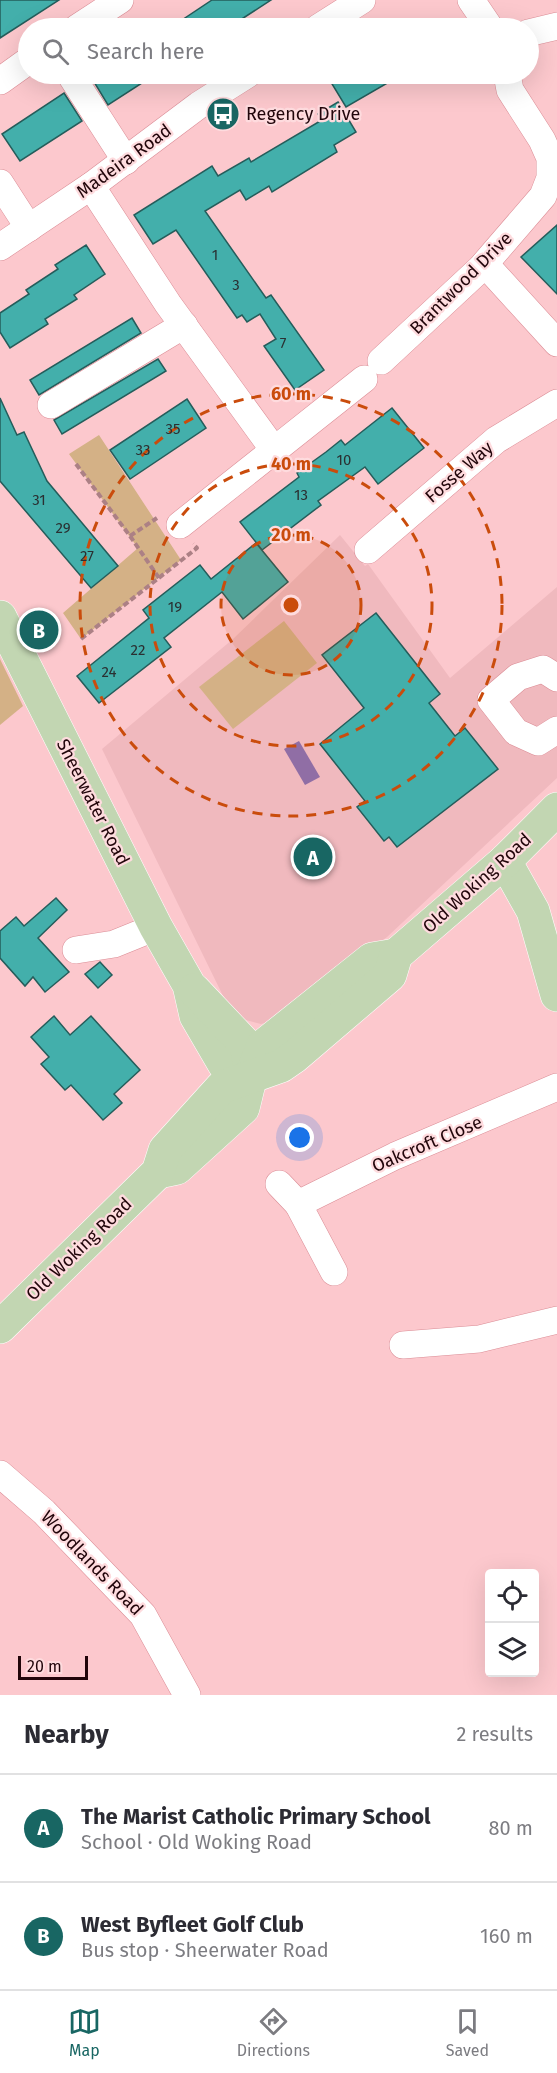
<!DOCTYPE html>
<meta charset="utf-8">
<style>
body{margin:0;font-family:"Fira Sans",sans-serif;background:#f7f7f7;color:#2b2b33}
.controls{position:absolute;right:18px;bottom:18px;display:grid;overflow:hidden;border-radius:6px;box-shadow:0 6px 24px #0002}
.controls button{width:54px;height:54px;display:grid;place-items:center;padding:0;border:0;border-bottom:2px solid #e1e1e2;background:#fff;color:#2b2b33;font:30px sans-serif}
.scale{position:absolute;left:18px;bottom:15px;width:70px;box-sizing:border-box;padding-left:6px;border:3px solid #21050a;border-top:0;font-size:16px;line-height:21px;white-space:nowrap;color:#21050a;-webkit-text-stroke:4px #fedbde;paint-order:stroke}
.you{position:absolute;left:300px;top:1138px;width:21px;height:21px;margin:-15px;border:4px solid #fff;border-radius:50%;background:#1a73e8;box-shadow:0 0 0 9px #1a73e833}
.badge{display:grid;place-items:center;width:39px;height:39px;border-radius:50%;background:#186663;color:#fff;font-size:20px;font-weight:700}
.pin{position:absolute;translate:-50% -50%;border:3px solid #fff;box-shadow:0 2px 6px #0006}
.list{margin:0;padding:0;list-style:none}
h2{display:flex;justify-content:space-between;align-items:center;height:78px;margin:0;padding:0 24px;font-size:26px}
h2 small{font-size:20px;font-weight:400;color:#7c7c81}
.list li{display:grid;grid-template-columns:39px 1fr auto;gap:18px;align-items:center;box-sizing:border-box;height:108px;padding:0 24px;border-top:2px solid #e1e1e2}
.list b{display:block;font-size:22px;white-space:nowrap}
.list p{margin:0;font-size:20px;white-space:nowrap;color:#7c7c81}
.list em{font-size:20px;font-style:normal;color:#7c7c81}
.icon{flex:none;width:33px;height:33px;fill:none;stroke:currentColor;stroke-width:2;stroke-linecap:round;stroke-linejoin:round}
.map{position:relative;flex:none;width:557px;height:1695px;overflow:hidden}
.search{position:absolute;background:#fff;box-shadow:0 6px 24px #0002;left:18px;right:18px;top:18px;height:66px;display:flex;align-items:center;gap:15px;box-sizing:border-box;padding:0 21px;border-radius:33px;color:#7c7c81;font-size:22px}
.sheet{height:294px;background:#fff}
nav{display:flex;justify-content:space-around;align-items:center;box-sizing:border-box;height:84px;border-top:2px solid #e1e1e2;background:#fff;font-size:16px;color:#7c7c81}
nav a{display:grid;justify-items:center;gap:3px}
nav .on{color:#186663}
.map>svg:first-child{display:block}
.built{fill:#f0b9be}
.green{fill:#d4b186}
.water{fill:#906ea5}
.building{fill:#43afab;stroke:#255d5b;stroke-width:1.5}
.lines{fill:none;stroke-linecap:round;stroke-linejoin:round}
.minor-casing{stroke:#db8c95;stroke-width:28}
.major-casing{stroke:#fff;stroke-width:34}
.path{stroke:#ac8085;stroke-width:4;stroke-dasharray:6 3;stroke-linecap:butt}
.minor{stroke:#fff;stroke-width:27}
.major{stroke:#c2d6b2;stroke-width:33}
.ring{fill:none;stroke:#ca4c0c;stroke-width:3;stroke-dasharray:10 8}
.labels{text-anchor:middle;stroke-width:4.5;stroke-linejoin:round;paint-order:stroke}
.number-label{font-size:15px;fill:#2a3032}
.poi-label{font-size:18px;fill:#21050a;stroke:#fedbde;text-anchor:start}
.street-label{font-size:18px;fill:#21050a;stroke:#fedbde}
.centre{fill:#ca4c0c;stroke:#fedbde;stroke-width:3}
.ring-label{font-size:18px;text-anchor:middle;font-weight:bold;fill:#ca4c0c;stroke:#fedbde;stroke-width:4.5;stroke-linejoin:round;paint-order:stroke}
</style>
<div class="map">
<svg width="557" height="1695" viewBox="0 0 557 1695">
<rect width="100%" height="100%" fill="#fcc8cd"/>
<polygon class="built" points="340,535 365,566 368,564 450,678 557,587 557,778 387,937 280,1019 261,1024 246,1020 228,1006 102,749 233,639"/>
<g class="green">
<polygon points="99,435 181,560 81,639 63,613 138,548 69,454"/>
<polygon points="284,621 317,663 233,729 199,687"/>
<polygon points="0,659 23,706 0,725"/>
</g>
<polygon class="water" points="299,741 320,777 305,785 284,749"/>
<g class="building">
<polygon points="0,0 59,0 0,38"/>
<polygon points="212,0 271,0 228,28 170,28"/>
<polygon points="95,74 156,74 108,105 91,77"/>
<polygon points="326,74 403,74 346,107"/>
<polygon points="64,93 82,121 20,161 2,134"/>
<polygon points="338,102 356,132 334,145 337,152 272,192 269,186 246,200 240,190 205,211 266,298 271,295 324,370 295,390 264,346 276,339 260,314 247,322 242,315 237,318 176,230 153,244 134,215 212,166 218,176 249,158 251,162 322,120 318,114"/>
<polygon points="557,225 557,294 521,257"/>
<polygon points="86,245 105,274 74,295 77,299 45,319 48,324 10,348 0,332 0,313 29,294 26,290 58,269 55,265"/>
<polygon points="132,318 141,333 39,395 30,380"/>
<polygon points="158,359 166,371 62,434 54,420"/>
<polygon points="0,398 17,435 24,432 47,481 118,566 91,588 0,481"/>
<polygon points="187,399 206,428 130,479 110,450"/>
<polygon points="392,408 424,448 378,484 365,467 318,501 321,505 262,550 240,522 299,477 297,473 326,452 341,440 345,445"/>
<polygon points="256,543 288,582 243,619 222,592 164,638 171,647 99,703 77,676 149,618 143,610 200,565 211,579"/>
<polygon points="376,613 440,694 429,703 455,736 465,728 498,769 397,847 389,837 384,841 357,807 365,801 320,744 364,708 322,655"/>
<polygon points="56,898 67,910 38,938 69,972 45,992 33,977 25,986 0,958 0,931 16,917 24,926"/>
<polygon points="100,962 112,975 98,988 85,974"/>
<polygon points="54,1016 70,1035 91,1016 140,1070 114,1094 122,1103 103,1120 71,1085 65,1090 41,1064 49,1057 31,1037"/>
</g>
<g class="lines">
<g class="minor-casing">
<g id="minor">
<polyline points="471,0 490,28"/>
<polyline points="77,28 120,0"/>
<polyline points="318,28 362,0"/>
<polyline points="528,33 557,26"/>
<polyline points="70,74 126,161"/>
<polyline points="0,81 28,61"/>
<polyline points="0,183 29,228"/>
<polyline points="91,186 168,304 274,450"/>
<polyline points="0,247 91,186 199,105 248,74"/>
<polyline points="485,264 557,343"/>
<polyline points="381,361 481,268 543,196 550,178 550,158 542,140 510,90 507,74"/>
<polyline points="51,405 184,325"/>
<polyline points="180,525 364,379"/>
<polyline points="368,550 496,440 557,403"/>
<polyline points="557,678 543,669 518,677 491,700 516,732 538,742 557,730"/>
<polyline points="76,950 114,944 156,927"/>
<polyline points="279,1184 298,1204 334,1272"/>
<polyline points="298,1204 395,1156 557,1087"/>
<polyline points="403,1345 479,1339 557,1320"/>
<polyline points="0,1474 44,1512 143,1615 187,1695"/>
</g>
</g>
<g class="major-casing">
<g id="major">
<polyline points="0,617 156,927 189,985 196,1016 224,1064 251,1075"/>
<polyline points="505,861 533,911 557,995"/>
<polyline points="194,990 246,1045 251,1075"/>
<polyline points="158,1172 177,1168 243,1108 251,1075 263,1046 372,959 396,955"/>
<polyline points="0,1327 158,1172 165,1150 222,1087 281,1066 294,1057 390,975 396,955 505,861 557,809"/>
</g>
</g>
<g class="path">
<polyline points="76,464 130,536 157,518"/>
<polyline points="130,536 159,578"/>
<polyline points="81,639 197,548 193,544"/>
</g>
<use href="#minor" class="minor"/>
<use href="#major" class="major"/>
</g>
<circle cx="291" cy="605" r="70" fill="#ca4c0c" fill-opacity=".12"/>
<g class="ring">
<circle cx="291" cy="605" r="70"/>
<circle cx="291" cy="605" r="141"/>
<circle cx="291" cy="605" r="211"/>
</g>
<defs>
<g id="bus-disc" transform="scale(1.725)"><circle r="9.5" fill="#186663" stroke="#fedbde"/><path d="M-5-6H5V4H4V6H2V4H-2V6H-4V4H-5ZM-3.5-4V0h7V-4ZM-3.5 1.2v1.5H-2V1.2ZM2 1.2v1.5H3.5V1.2Z" fill="#fff"/></g>
</defs>
<g fill-rule="evenodd">
<use href="#bus-disc" x="223" y="114"/>
</g>
<g class="labels">
<g class="number-label">
<text x="215" y="260">1</text>
<text x="236" y="290">3</text>
<text x="283" y="348">7</text>
<text x="173" y="434">35</text>
<text x="143" y="455">33</text>
<text x="344" y="465">10</text>
<text x="301" y="500">13</text>
<text x="39" y="505">31</text>
<text x="63" y="533">29</text>
<text x="87" y="561">27</text>
<text x="175" y="612">19</text>
<text x="138" y="655">22</text>
<text x="109" y="677">24</text>
</g>
<g class="poi-label">
<text x="246" y="120">Regency Drive</text>
</g>
<g class="street-label">
<text transform="translate(124 161) rotate(-36)" y="6">Madeira Road</text>
<text transform="translate(461 283) rotate(-45)" y="6">Brantwood Drive</text>
<text transform="translate(459 472) rotate(-41)" y="6">Fosse Way</text>
<text transform="translate(93 802) rotate(63)" y="6">Sheerwater Road</text>
<text transform="translate(477 883) rotate(-42)" y="6">Old Woking Road</text>
<text transform="translate(427 1144) rotate(-23)" y="6">Oakcroft Close</text>
<text transform="translate(79 1249) rotate(-44)" y="6">Old Woking Road</text>
<text transform="translate(92 1563) rotate(46)" y="6">Woodlands Road</text>
</g>
</g>
<circle cx="291" cy="605" r="9" class="centre"/>
<g class="ring-label">
<text x="291" y="400">60 m</text>
<text x="291" y="470">40 m</text>
<text x="291" y="541">20 m</text>
</g>
</svg>
<div class="controls">
<button><svg class="icon" aria-label="locate" viewBox="0 0 24 24"><circle cx="12" cy="12" r="6"/><path d="M12 2v4M12 18v4M2 12h4M18 12h4"/></svg></button>
<button><svg class="icon" aria-label="layers" viewBox="0 0 24 24"><path d="M12 4l9 5-9 5-9-5zM3 14l9 5 9-5"/></svg></button>
</div>
<div class="scale">20 m</div>
<div class="you"></div>
<div class="pin badge" style="left:313px;top:857px">A</div>
<div class="pin badge" style="left:39px;top:630px">B</div>
<div class="search"><svg class="icon" aria-label="search" viewBox="0 0 24 24"><circle cx="10" cy="10" r="6"/><path d="M15 15l6 6"/></svg>Search here</div>
</div>
<section class="sheet">
<h2>Nearby<small>2 results</small></h2>
<ul class="list">
<li><span class="badge">A</span><div><b>The Marist Catholic Primary School</b><p>School · Old Woking Road</p></div><em>80 m</em></li>
<li><span class="badge">B</span><div><b>West Byfleet Golf Club</b><p>Bus stop · Sheerwater Road</p></div><em>160 m</em></li>
</ul>
</section>
<nav>
<a class="on"><svg class="icon" aria-label="map" viewBox="0 0 24 24"><path d="M3 6l6-2 6 2 6-2v14l-6 2-6-2-6 2zM9 4v14M15 6v14"/></svg>Map</a>
<a><svg class="icon" aria-label="directions" viewBox="0 0 24 24"><path d="M12 3l9 9-9 9-9-9zM9 14v-3h6M13 9l2 2-2 2"/></svg>Directions</a>
<a><svg class="icon" aria-label="saved" viewBox="0 0 24 24"><path d="M7 4h10v16l-5-4-5 4z"/></svg>Saved</a>
</nav>
